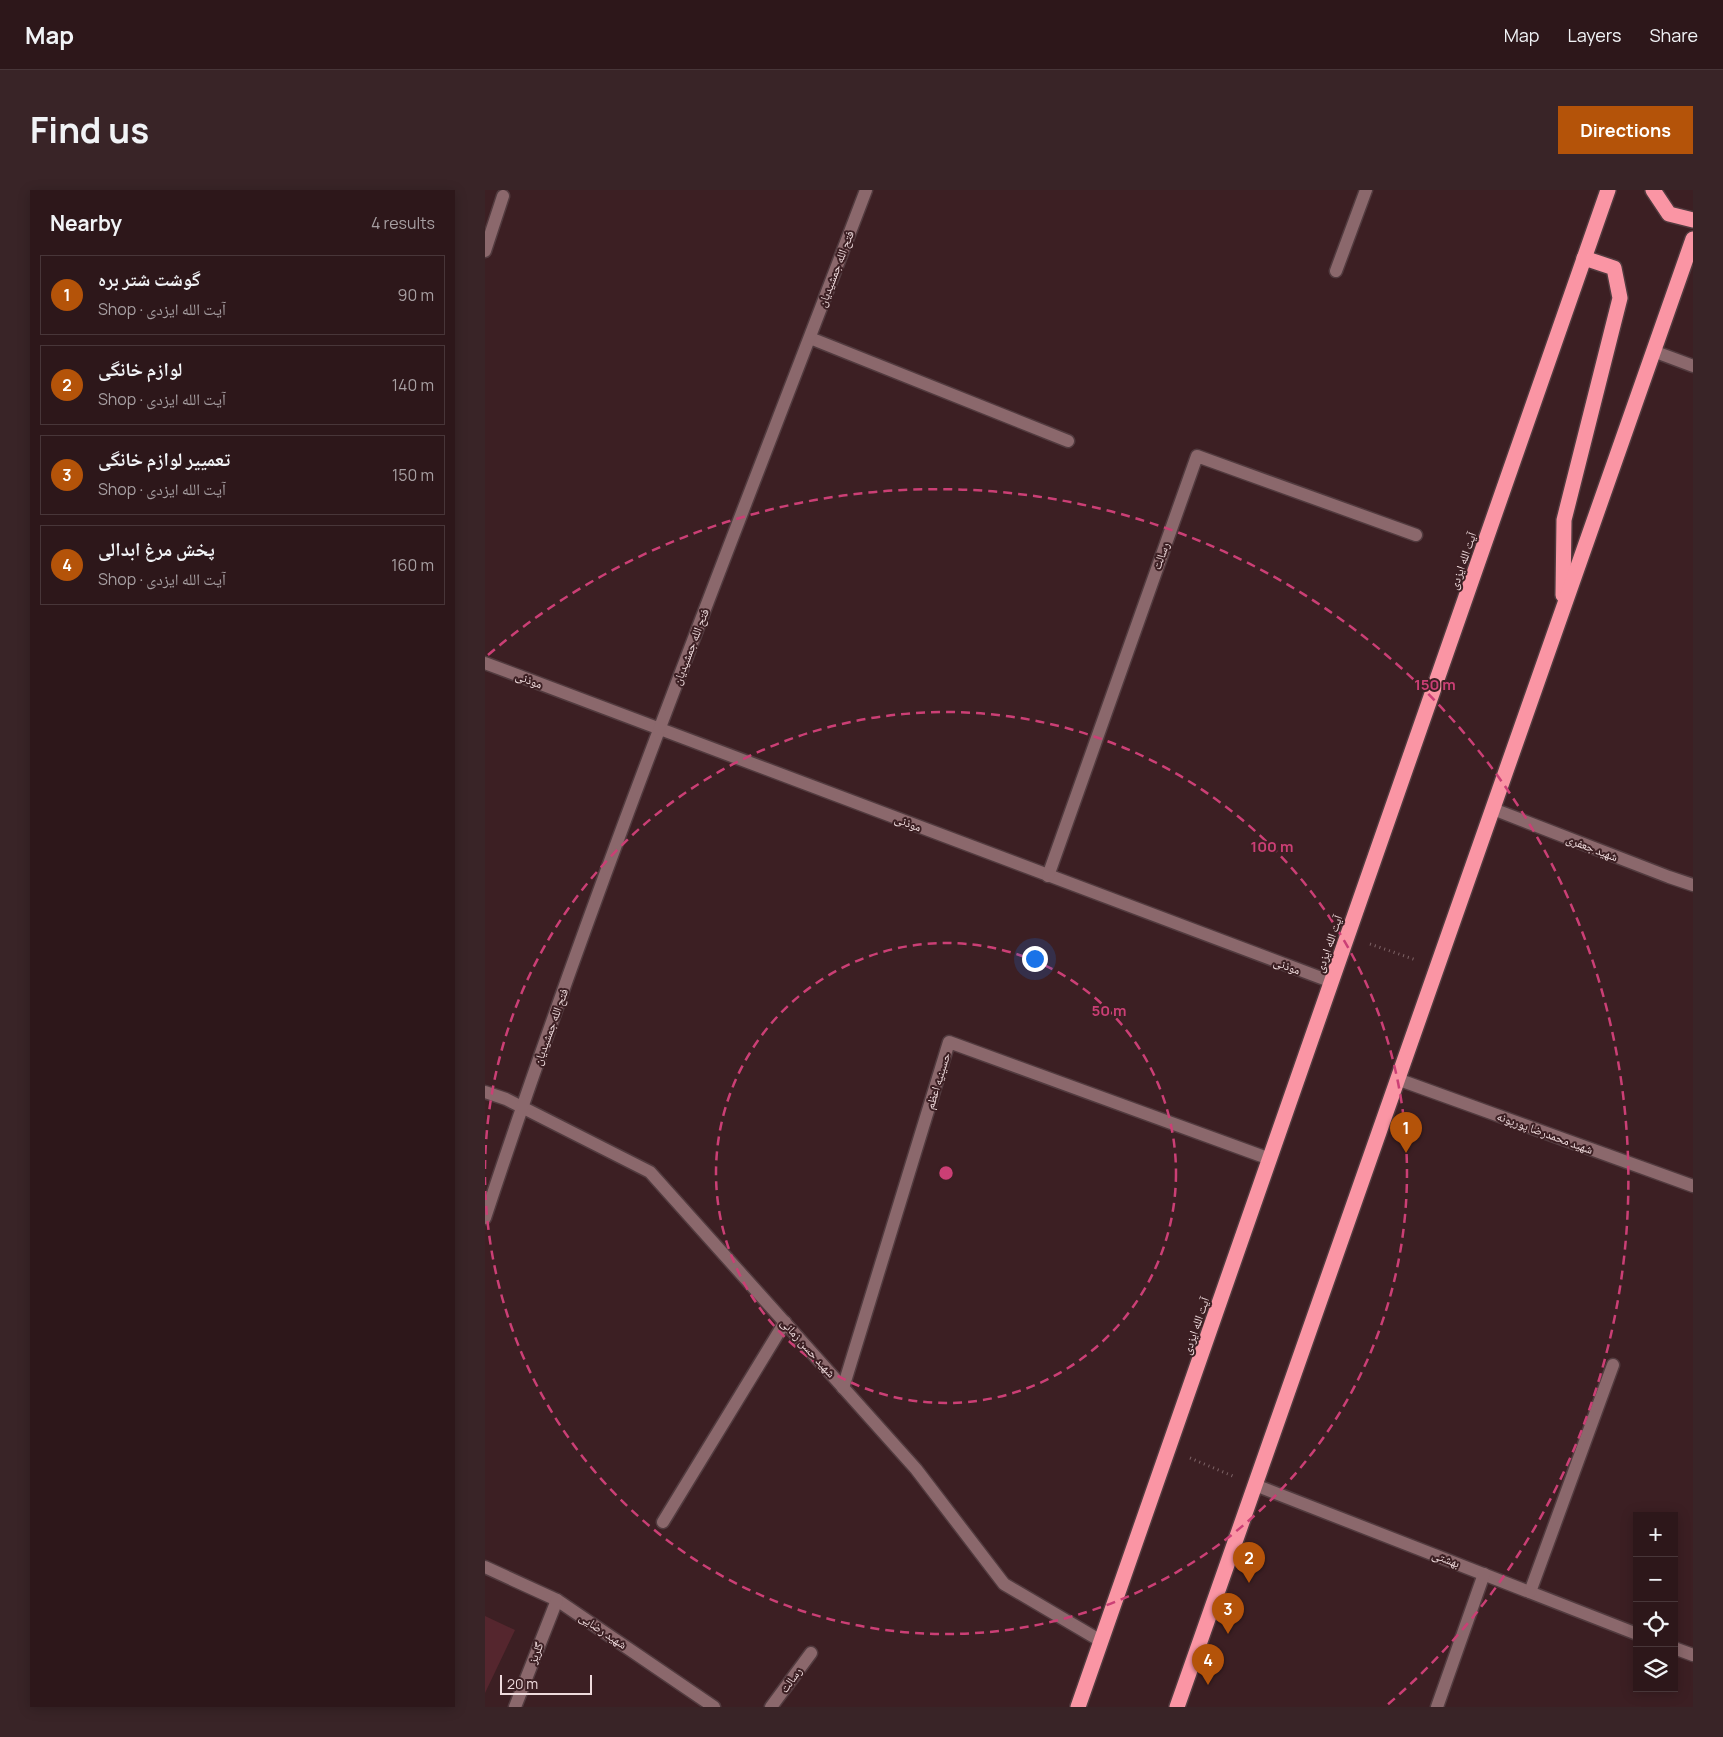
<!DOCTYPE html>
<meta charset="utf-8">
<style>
body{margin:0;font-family:Manrope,"Noto Naskh Arabic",sans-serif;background:#392427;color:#f1f3f6}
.controls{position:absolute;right:15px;bottom:15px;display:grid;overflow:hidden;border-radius:0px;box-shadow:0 2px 12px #0003}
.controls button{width:45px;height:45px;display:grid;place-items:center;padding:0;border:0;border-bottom:1px solid #483639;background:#2d171a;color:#f1f3f6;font:25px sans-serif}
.scale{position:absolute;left:15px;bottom:12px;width:92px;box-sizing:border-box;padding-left:5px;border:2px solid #efdbdd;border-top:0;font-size:14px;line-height:18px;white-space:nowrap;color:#efdbdd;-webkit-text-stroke:4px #3c1f23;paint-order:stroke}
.you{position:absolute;left:549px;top:768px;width:18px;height:18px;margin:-12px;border:4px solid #fff;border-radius:50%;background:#1a73e8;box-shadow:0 0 0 8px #1a73e833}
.badge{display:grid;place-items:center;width:32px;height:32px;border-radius:50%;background:#b45309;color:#fff;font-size:16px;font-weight:700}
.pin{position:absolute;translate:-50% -41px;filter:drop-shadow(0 1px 2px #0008)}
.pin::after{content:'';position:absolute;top:26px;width:18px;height:15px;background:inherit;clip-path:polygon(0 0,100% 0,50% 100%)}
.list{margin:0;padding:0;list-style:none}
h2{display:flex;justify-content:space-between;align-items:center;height:65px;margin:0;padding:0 20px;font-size:21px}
h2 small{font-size:16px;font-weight:400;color:#a79fa2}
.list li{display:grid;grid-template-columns:32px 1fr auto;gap:15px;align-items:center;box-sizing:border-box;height:80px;margin:0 10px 10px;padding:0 10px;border:1px solid #483639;border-radius:0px}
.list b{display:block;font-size:19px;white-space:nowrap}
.list p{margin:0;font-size:16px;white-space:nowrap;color:#a79fa2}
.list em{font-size:16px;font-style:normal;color:#a79fa2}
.icon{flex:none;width:28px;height:28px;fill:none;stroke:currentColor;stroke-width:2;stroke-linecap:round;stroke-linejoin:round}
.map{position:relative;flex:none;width:1208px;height:1517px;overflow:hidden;border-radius:0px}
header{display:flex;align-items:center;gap:30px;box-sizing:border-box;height:70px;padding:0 25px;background:#2d171a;border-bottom:1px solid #483639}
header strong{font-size:24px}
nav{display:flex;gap:28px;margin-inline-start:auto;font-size:18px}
.intro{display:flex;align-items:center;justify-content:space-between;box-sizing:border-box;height:120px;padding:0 30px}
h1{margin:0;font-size:35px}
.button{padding:12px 22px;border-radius:0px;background:#b45309;color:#fff;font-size:18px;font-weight:700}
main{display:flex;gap:30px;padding:0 30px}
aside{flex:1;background:#2d171a;border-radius:0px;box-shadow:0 2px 12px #0003}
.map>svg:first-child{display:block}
.green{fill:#55262e}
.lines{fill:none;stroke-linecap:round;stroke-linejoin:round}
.minor-casing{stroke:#523b3f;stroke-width:15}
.highway-casing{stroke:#523b3f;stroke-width:18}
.path{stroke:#7e6467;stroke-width:3;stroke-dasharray:1 4;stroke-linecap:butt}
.minor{stroke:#8b686c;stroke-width:12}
.highway{stroke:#fa95a4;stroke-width:15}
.ring{fill:none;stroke:#cb3f75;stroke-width:2.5;stroke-dasharray:9 6}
.labels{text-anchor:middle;stroke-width:4;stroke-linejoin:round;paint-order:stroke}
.street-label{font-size:12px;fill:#efdbdd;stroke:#3c1f23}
.centre{fill:#cb3f75;stroke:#3c1f23;stroke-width:2.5}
.ring-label{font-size:15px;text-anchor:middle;font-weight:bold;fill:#cb3f75;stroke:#3c1f23;stroke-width:4;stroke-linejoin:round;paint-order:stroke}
</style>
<header>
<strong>Map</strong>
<nav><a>Map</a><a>Layers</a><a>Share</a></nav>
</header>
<div class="intro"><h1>Find us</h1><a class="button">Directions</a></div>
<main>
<aside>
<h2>Nearby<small>4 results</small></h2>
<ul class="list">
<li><span class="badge">1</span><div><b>گوشت شتر بره</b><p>Shop · آیت الله ایزدی</p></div><em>90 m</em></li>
<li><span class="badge">2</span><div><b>لوازم خانگی</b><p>Shop · آیت الله ایزدی</p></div><em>140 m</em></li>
<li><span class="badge">3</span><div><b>تعمییر لوازم خانگی</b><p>Shop · آیت الله ایزدی</p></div><em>150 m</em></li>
<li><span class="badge">4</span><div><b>پخش مرغ ابدالی</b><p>Shop · آیت الله ایزدی</p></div><em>160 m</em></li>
</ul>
</aside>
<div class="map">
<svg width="1208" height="1517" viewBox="0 0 1208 1517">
<rect width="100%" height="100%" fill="#3c1f23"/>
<polygon class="green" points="0,1426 30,1440 0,1503"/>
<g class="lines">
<g class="minor-casing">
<g id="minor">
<polyline points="0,61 18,6"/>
<polyline points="851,81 881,0"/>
<polyline points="325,148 583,251"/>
<polyline points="1168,161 1208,176"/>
<polyline points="0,473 847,792"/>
<polyline points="1008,619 1184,687 1208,695"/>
<polyline points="563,686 712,266 931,345"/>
<polyline points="912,889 1208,996"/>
<polyline points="0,902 21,909 165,982 431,1279 519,1394 616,1451"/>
<path d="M0 1028C114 681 251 342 381 0"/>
<polyline points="358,1198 464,852 785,969"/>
<polyline points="770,1295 1152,1444"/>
<polyline points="178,1332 300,1132"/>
<polyline points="0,1377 72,1410 229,1517"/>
<polyline points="1045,1402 1128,1175"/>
<polyline points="1189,1458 1208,1465"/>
<polyline points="30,1517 72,1410"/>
<polyline points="286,1517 326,1463"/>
<polyline points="952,1517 999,1384"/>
</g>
</g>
<g class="highway-casing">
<g id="highway">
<polyline points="1168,0 1184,24 1208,30"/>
<polyline points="1078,405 1079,330 1135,108 1129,78 1099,68"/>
<polyline points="593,1517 1123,0"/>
<polyline points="692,1517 1208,49"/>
</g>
</g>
<g class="path">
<polyline points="885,754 931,770"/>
<polyline points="705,1268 750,1287"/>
</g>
<use href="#minor" class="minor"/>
<use href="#highway" class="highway"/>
</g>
<g class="ring">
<circle cx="461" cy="983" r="230"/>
<path d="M0 979A461 461 0 1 1 0 987"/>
<path d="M3 465A691 691 0 1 1 901 1516"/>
</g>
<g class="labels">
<g class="street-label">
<text transform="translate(351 79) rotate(-69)" y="4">فتح الله جمشیدیان</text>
<text transform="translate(676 366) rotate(-70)" y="4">رسالت</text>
<text transform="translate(978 371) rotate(-71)" y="4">آیت الله ایزدی</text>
<text transform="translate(206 457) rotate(-69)" y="4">فتح الله جمشیدیان</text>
<text transform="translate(44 490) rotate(21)" y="4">موذنی</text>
<text transform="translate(423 633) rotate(21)" y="4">موذنی</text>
<text transform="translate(1107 658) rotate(21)" y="4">شهید جعفری</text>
<text transform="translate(844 754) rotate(-71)" y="4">آیت الله ایزدی</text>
<text transform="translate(802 776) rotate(21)" y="4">موذنی</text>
<text transform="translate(66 837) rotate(-70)" y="4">فتح الله جمشیدیان</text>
<text transform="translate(453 891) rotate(-73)" y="4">حسینیه اعظم</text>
<text transform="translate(1060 943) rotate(20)" y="4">شهید محمدرضا پورپونه</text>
<text transform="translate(711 1136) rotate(-71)" y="4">آیت الله ایزدی</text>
<text transform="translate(323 1158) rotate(48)" y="4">شهید حسن زمانی</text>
<text transform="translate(961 1369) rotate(21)" y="4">بهشتی</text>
<text transform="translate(118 1441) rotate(34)" y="4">شهید رضایی</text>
<text transform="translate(51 1463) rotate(-69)" y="4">گلریز</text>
<text transform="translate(306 1490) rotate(-54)" y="4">رسالت</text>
</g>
</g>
<circle cx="461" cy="983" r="8" class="centre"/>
<g class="ring-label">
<text x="950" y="500">150 m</text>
<text x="787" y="662">100 m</text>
<text x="624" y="826">50 m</text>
</g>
</svg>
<div class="controls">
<button>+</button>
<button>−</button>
<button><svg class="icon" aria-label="locate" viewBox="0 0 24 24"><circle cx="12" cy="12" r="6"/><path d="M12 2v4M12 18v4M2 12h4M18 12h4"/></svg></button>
<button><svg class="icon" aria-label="layers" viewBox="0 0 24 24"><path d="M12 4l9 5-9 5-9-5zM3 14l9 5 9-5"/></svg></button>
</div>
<div class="scale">20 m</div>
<div class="you"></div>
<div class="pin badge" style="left:921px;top:963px">1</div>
<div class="pin badge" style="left:764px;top:1393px">2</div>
<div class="pin badge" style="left:743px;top:1444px">3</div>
<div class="pin badge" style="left:723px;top:1495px">4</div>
</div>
</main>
